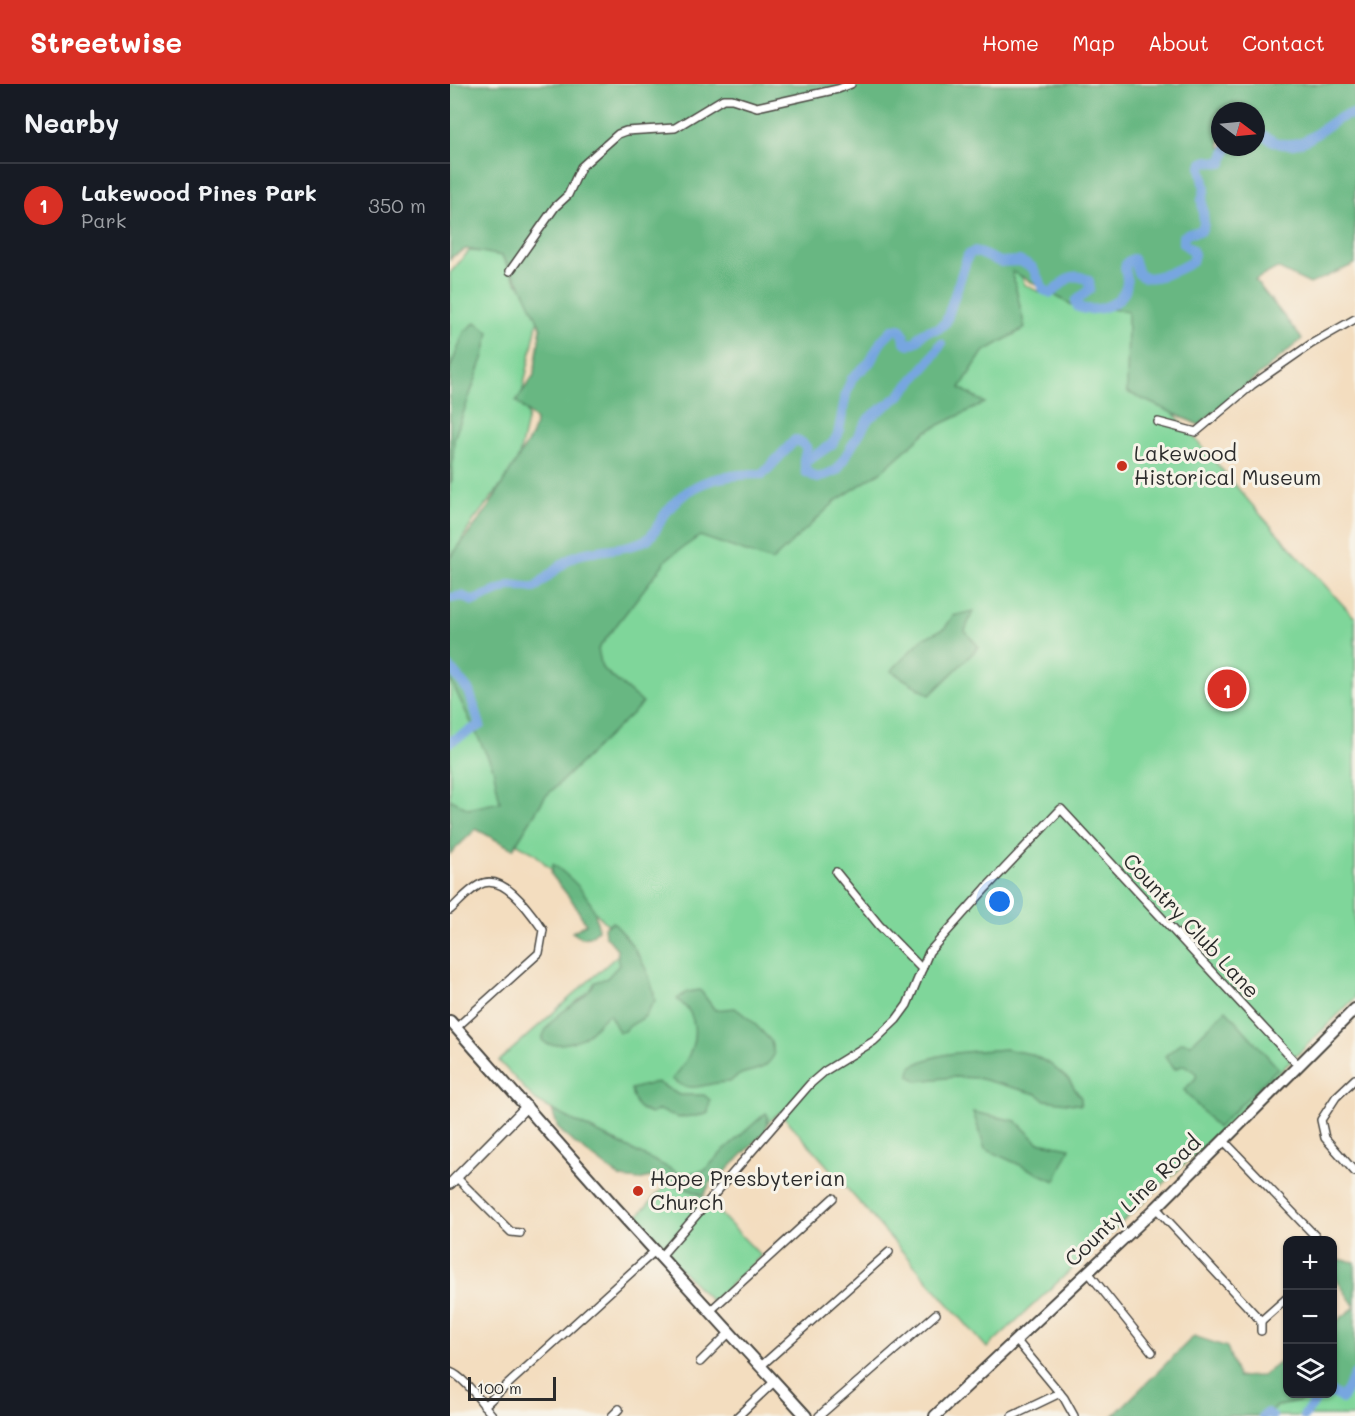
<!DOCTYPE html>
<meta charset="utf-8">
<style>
body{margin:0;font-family:Mali,sans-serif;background:#20242c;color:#f1f3f6}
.controls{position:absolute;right:18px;bottom:18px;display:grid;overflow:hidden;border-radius:12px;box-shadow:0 2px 4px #0004}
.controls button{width:54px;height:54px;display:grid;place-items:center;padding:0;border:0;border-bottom:2px solid #363941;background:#171b24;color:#f1f3f6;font:30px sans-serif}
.compass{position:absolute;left:761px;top:18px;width:54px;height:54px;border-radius:50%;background:#171b24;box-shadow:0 2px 4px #0004;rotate:106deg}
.scale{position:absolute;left:18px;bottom:15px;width:88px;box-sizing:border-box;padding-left:6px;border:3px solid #2b2b2b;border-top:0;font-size:16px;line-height:21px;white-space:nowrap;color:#2b2b2b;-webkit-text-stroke:4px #f7f3e8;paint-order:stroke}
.you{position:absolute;left:550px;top:818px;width:21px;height:21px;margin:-15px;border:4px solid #fff;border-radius:50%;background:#1a73e8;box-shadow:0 0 0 9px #1a73e833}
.badge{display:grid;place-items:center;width:39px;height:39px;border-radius:50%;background:#d93025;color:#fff;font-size:20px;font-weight:700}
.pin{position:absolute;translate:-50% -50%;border:3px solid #fff;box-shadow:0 2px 6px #0006}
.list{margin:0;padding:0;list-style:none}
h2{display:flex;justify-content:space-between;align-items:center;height:78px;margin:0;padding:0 24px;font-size:26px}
h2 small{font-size:20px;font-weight:400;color:#9ea1a6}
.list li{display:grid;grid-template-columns:39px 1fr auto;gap:18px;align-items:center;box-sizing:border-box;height:84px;padding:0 24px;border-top:2px solid #363941}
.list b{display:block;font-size:22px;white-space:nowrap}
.list p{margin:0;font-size:20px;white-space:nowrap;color:#9ea1a6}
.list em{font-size:20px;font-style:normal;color:#9ea1a6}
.icon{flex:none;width:33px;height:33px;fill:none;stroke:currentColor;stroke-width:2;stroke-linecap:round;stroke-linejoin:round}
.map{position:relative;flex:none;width:905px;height:1332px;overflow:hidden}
header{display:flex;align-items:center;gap:36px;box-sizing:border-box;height:84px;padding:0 30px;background:#d93025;color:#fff}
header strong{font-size:28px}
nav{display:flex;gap:33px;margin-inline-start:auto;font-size:21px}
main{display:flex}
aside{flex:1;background:#171b24}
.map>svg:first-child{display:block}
.green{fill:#7fd69a;stroke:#558062;stroke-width:1.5}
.forest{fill:#67b782;stroke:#497156;stroke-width:1.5;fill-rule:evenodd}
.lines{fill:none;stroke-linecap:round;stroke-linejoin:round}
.river{stroke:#77a6e0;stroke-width:10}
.minor-casing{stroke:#494641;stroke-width:10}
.tertiary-casing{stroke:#494641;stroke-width:12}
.secondary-casing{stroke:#494641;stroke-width:14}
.primary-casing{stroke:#494641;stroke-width:14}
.minor{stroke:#fff;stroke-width:7}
.tertiary{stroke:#fff;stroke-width:9}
.secondary{stroke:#fff;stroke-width:10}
.primary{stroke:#fff;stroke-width:10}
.poi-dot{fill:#c8321e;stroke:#f7f3e8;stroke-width:2}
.labels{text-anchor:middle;stroke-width:6;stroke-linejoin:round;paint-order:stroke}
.poi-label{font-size:21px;fill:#2b2b2b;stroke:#f7f3e8;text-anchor:start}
.street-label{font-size:21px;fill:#2b2b2b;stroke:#f7f3e8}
</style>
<header>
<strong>Streetwise</strong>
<nav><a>Home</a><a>Map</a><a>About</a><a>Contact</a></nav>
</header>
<main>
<aside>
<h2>Nearby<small></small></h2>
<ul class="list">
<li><span class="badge">1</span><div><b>Lakewood Pines Park</b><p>Park</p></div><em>350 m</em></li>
</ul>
</aside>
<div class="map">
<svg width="905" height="1332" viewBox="0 0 905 1332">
<rect width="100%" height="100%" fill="#f7f3e8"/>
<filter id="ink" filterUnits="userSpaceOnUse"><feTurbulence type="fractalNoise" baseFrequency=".0167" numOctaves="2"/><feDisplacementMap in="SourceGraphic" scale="12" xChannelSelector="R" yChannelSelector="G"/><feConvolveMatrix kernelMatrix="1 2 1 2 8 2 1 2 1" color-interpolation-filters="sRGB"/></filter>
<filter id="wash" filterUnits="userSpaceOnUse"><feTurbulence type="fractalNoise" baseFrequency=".008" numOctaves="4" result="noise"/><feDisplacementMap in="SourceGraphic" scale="24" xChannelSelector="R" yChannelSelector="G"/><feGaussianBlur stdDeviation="1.35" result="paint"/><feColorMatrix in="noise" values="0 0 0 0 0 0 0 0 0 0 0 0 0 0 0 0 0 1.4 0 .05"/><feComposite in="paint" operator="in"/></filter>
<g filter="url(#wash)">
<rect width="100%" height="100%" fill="#f3ddbf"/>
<g class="green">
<polygon points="19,167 50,169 66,197 90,226 71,314 78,332 67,381 24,436 0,475 0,189"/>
<polygon points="567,182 575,201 589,208 606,205 631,212 627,222 644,226 668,214 674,204 695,296 809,429 905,534 905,914 768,1049 537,1264 330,1028 247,1104 86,1017 49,977 179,861 84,769 0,723 0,586 124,580 84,504 500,217"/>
<polygon points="222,1094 255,1114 311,1172 262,1218 184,1136"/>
<polygon points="905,1305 905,1332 813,1332 828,1322"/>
</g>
<g class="forest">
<path d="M0 0H905V180L860 200 827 184 805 196 852 255 749 341 677 308 678 227 622 221 562 187 575 244 533 268 510 304 535 319 477 347 432 387 387 416 322 477 250 452 218 474 148 565 152 584 193 619 95 713 63 765 26 745 0 770V715L18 725 50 718 43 684 0 595V474L36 427 82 351 86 336 66 317 84 291 91 243 73 205 52 172 16 165 3 172 0 176ZM770 27H806V63H770Z"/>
<polygon points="26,238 39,248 34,272 4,355 2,397 0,399 0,285 14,248"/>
<polygon points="523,527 515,547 529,563 480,611 441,587 472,555 495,544 503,532"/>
<path d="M103 780C125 797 147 816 148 846L140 853 131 854 122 848 136 840 123 818 101 790Z"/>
<path d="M163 838C183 859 202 888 205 917 200 921 200 926 196 931 190 938 180 939 175 947L169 948 159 930C150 936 146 944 138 950 128 958 110 962 97 960L92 956C98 927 133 922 145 898L157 894 169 881 167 865 155 851 154 843Z"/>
<path d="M250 906 265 926 285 924 302 937 321 957 324 971C311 994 296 981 280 998 257 997 241 1012 222 995 238 978 252 953 240 929 238 924 231 919 227 915L237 908Z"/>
<polygon points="776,926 828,984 767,1044 734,1006 746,994 746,989 734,981 725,985 715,972 732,958 741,960"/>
<path d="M555 965 581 970 600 980 619 996 631 1014V1021L595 1016 587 1010 527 994 505 993 467 997 460 992 461 983C490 966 523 968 555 965Z"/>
<path d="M207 998 229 1011H254L260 1016 258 1029C249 1034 240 1030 229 1034L209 1026 201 1030C187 1025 184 1020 181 1005Z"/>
<polygon points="102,1026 233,1091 255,1086 274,1066 316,1029 318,1032 316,1047 270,1093 261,1098 254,1111 200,1093 189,1096 171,1094 119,1055 108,1044"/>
<polygon points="523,1028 566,1037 588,1058 620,1064 605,1097 535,1065"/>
<path d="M885 1175 905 1178V1305L828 1322 813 1332H663L744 1252 777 1263 788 1293 812 1292 837 1273 838 1310H882L883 1240 905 1223C898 1211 877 1188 885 1175Z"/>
</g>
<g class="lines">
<g class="river">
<path d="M806 49C815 50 822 59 832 60 866 64 877 31 905 30"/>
<path d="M354 375H360L382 360 388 351 396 310 402 294 420 278 432 256 442 246 450 245 454 252 455 258 460 260 467 257C471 248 477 246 488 245L496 238 518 171 525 167 550 178 569 177 582 183 594 206 600 209C613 202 619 184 639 197L640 205 626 217 628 223C646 230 675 221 677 198 678 192 673 185 676 180 677 177 680 176 683 175 685 179 686 185 688 189 696 202 732 184 742 178L744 170 742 166 733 159V153L739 149 751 147 754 140 752 116 755 104 751 83 753 79 758 77 772 79 778 63"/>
<path d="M0 514 12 512 23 517 61 501 84 504C94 496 117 474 128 471 150 464 174 467 196 456 204 452 209 438 215 430 240 396 272 390 313 390L345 356 351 358 357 364 354 375 356 388 368 394 387 386 419 334 448 313 479 278 491 260"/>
<polyline points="0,584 19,607 30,641 0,658"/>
<polyline points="882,1308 892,1315 905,1290"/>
<polyline points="813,1332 817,1329 822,1332"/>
<polyline points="854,1332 867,1315 878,1310"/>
</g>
</g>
</g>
<g filter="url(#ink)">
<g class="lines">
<g class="minor-casing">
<g id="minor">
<polyline points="60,187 105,123 118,111 131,83 168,50 176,47 225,44 273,15 282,15 307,23 388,5 401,0"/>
<polyline points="708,338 746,348 802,301 861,260 905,235"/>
<polyline points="386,788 429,841 472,885"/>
<path d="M0 826C9 818 18 807 29 801 53 787 81 829 93 846L89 869 6 944"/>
<polyline points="905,995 886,1013 871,1036 875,1054 905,1088"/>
<polyline points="774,1057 869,1156"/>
<polyline points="6,1093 61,1148 70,1149"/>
<polyline points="706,1124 811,1237"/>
<polyline points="211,1172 360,1000 375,987 424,957 446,936 457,921 479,868 536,804 611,725 848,981"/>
<polyline points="638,1188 702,1268"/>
<polyline points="260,1227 383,1114"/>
<polyline points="811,1237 838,1213"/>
<polyline points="811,1247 811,1237"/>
<polyline points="566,1256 614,1314 624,1332"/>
<polyline points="250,1278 280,1248"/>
<polyline points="311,1282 439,1168"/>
<path d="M0 1288C15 1293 32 1320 43 1332"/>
<polyline points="34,1322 206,1166"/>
<polyline points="162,1332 169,1325"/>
<polyline points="288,1332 325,1297"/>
<polyline points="369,1332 486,1230"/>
<polyline points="562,1332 610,1309"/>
</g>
</g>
<g class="tertiary-casing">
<polyline id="tertiary" points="0,1100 77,1022"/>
</g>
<g class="secondary-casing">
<polyline id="secondary" points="0,937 164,1122 356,1332"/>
</g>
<g class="primary-casing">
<polyline id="primary" points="485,1332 706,1124 905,925"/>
</g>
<use href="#minor" class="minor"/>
<use href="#tertiary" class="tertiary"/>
<use href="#secondary" class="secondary"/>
<use href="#primary" class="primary"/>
</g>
</g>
<g class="poi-dot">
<circle cx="672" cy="382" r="6"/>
<circle cx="188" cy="1107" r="6"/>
</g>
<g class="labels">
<g class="poi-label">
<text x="684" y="377">Lakewood<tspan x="684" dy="24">Historical Museum</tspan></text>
<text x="200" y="1102">Hope Presbyterian<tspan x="200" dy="24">Church</tspan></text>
</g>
<g class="street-label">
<text transform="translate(741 842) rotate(47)" y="7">Country Club Lane</text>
<text transform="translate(683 1117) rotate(-44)" y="7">County Line Road</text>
</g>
</g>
</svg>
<div class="controls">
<button>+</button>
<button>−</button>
<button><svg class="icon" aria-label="layers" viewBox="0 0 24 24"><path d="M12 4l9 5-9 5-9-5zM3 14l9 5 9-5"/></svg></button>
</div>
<svg class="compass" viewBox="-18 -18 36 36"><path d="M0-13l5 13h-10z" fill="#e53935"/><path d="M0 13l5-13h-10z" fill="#9ea1a6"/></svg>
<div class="scale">100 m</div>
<div class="you"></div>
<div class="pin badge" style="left:777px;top:605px">1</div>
</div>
</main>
